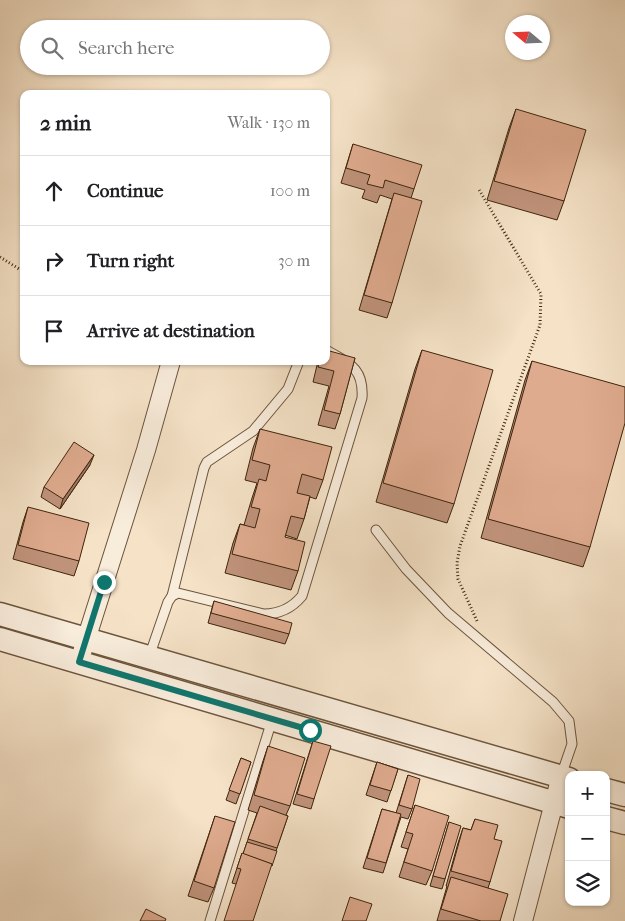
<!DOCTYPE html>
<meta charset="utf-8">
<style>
body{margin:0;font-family:"IM FELL French Canon",serif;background:#f2f2f2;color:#202124}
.controls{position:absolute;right:15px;bottom:15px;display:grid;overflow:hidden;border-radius:10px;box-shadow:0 1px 4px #0004}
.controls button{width:45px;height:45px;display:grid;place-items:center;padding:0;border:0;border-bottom:1px solid #e0e0e0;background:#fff;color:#202124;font:25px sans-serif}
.compass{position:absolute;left:505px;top:15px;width:45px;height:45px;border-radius:50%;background:#fff;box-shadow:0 1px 4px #0004;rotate:289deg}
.stop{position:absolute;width:15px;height:15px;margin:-11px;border:4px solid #0f766e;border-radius:50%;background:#fff}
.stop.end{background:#0f766e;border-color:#fff;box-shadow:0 1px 5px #0008}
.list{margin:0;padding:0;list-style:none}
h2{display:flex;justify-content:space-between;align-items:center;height:65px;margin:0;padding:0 20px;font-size:21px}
h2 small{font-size:16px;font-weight:400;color:#757577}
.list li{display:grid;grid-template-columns:32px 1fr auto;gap:15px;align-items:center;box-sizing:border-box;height:70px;padding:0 20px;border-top:1px solid #e0e0e0}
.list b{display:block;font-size:19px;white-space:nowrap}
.list em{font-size:16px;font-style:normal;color:#757577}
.icon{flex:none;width:28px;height:28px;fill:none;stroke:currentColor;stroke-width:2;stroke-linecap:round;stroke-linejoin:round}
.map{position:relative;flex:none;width:625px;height:921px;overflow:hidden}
.search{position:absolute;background:#fff;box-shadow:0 1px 4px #0004;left:20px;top:20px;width:310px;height:55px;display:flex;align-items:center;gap:12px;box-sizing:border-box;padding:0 18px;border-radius:28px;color:#757577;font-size:19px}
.panel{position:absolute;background:#fff;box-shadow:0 1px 4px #0004;left:20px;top:90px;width:310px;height:275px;border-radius:10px}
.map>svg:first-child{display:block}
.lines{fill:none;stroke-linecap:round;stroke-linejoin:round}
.service-casing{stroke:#6c543c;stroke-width:11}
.minor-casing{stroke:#6c543c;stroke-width:20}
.tertiary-casing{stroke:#6c543c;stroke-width:25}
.path{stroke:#3e250d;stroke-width:3;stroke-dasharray:1 2.5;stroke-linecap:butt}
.service{stroke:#f8ecdb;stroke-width:9}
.minor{stroke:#f8ecdb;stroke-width:18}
.tertiary{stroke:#f8ecdb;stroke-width:22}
.wall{fill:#c0937b;stroke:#3e250d}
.shaded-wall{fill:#9c7864;stroke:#3e250d}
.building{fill:#dfab8f;stroke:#3e250d}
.route{stroke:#0f766e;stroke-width:6}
</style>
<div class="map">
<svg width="625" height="921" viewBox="0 0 625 921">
<rect width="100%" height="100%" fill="#f5e2c7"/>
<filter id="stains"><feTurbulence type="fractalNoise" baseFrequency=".004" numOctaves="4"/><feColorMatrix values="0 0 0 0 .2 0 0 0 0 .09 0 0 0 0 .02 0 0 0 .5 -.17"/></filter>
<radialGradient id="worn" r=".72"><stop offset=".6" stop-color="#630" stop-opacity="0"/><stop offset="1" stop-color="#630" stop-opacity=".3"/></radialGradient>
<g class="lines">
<g class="service-casing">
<g id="service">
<polyline points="376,530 406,569 448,613 553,702 569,721 572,744 561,776"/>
<polyline points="172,596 204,468 207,462 253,431 288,389 299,361"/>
<path d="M149 657 168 602 172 596 178 593 264 614C280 614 292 608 302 596L362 398C364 368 349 363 326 350"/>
<polyline points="210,921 272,720"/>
</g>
</g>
<g class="minor-casing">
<g id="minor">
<polyline points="79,662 146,450 171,361"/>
<polyline points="523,921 561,776"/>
</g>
</g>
<g class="tertiary-casing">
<g id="tertiary">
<polyline points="0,614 569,779"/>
<polyline points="0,639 569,807"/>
<polyline points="606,790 625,795"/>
<polyline points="606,818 625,823"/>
</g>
</g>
<g class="path">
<polyline points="0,257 24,272"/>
<polyline points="477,621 458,579 457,563 460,546 540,325 541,294 478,188"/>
</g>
<use href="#service" class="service"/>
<use href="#minor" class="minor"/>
<use href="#tertiary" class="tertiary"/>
</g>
<g class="wall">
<polygon points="516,109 564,201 557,220 487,200 509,128"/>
<polygon points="353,144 414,189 411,198 392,303 387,318 359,310 392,199 380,195 377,203 362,198 365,190 341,183"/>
<polygon points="422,350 454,504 447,523 376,502 415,369"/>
<polygon points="355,358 340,414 335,429 318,425 329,386 313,382 318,361 326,361"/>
<polygon points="532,361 590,547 583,567 481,538 525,380"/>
<polygon points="260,429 323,480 316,499 310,497 304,519 297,539 285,535 285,537 298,571 291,590 225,573 233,543 240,524 244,525 252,498 257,483 245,480 253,448"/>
<polygon points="90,465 60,509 41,497 44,487"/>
<polygon points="28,507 79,561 74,576 13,559 23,522"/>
<polygon points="214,601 289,634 285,644 208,623"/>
<polygon points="313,741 314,799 311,809 293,804"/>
<polygon points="268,746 290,806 286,815 288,816 276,851 236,884 232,883 242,853 243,854 257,813 248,810 263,761"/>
<polygon points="241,758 251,762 236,804 226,800"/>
<polygon points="377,762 398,769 387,802 366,795"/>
<polygon points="408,775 412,809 408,819 401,817 383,873 363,868 382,809 396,813"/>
<polygon points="415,805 432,871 426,885 399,877 408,849 401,847"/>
<polygon points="215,816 214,888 208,902 188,896"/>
<polygon points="475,819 494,839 490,882 488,888 500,921 437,921 447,886 446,886 458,843 463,828 471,830"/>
<polygon points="449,822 445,879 442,889 430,886"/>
</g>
<polygon class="shaded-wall" points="94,455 90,465 60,509 63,499"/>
<g class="building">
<polygon points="516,109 586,130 564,201 494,181"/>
<polygon points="353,144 422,165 414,189 385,180 383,188 367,184 370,175 346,168"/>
<polygon points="394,193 422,201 392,303 364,295"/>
<polygon points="326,350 355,358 340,414 324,410 334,371 318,367 320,361 326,361"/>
<polygon points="422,350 493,370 454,504 383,483"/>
<polygon points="532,361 625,387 625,423 590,547 488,519"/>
<polygon points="260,429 332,447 323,480 302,474 297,493 310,496 304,519 291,516 285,537 305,542 298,571 232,554 240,524 255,528 260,509 251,507 259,479 266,481 270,465 252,460"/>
<polygon points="74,442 94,455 63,499 44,487"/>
<polygon points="28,507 89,523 79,561 18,545"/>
<polygon points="214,601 292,623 289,634 211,613"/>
<polygon points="313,741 331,746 314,799 297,794"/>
<polygon points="268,746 305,758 290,806 254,795"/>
<polygon points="241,758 251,762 240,794 229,790"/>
<polygon points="377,762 398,769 391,791 370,785"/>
<polygon points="408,775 420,779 412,809 399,805"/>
<polygon points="415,805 449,816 432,871 404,862 413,834 406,832"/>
<polygon points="260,806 288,816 277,848 248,839"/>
<polygon points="382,809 401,814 386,863 367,858"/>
<polygon points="215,816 235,822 214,888 194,881"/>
<polygon points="475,819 498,825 494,839 502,841 490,882 451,871 463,828 471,830"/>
<polygon points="449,822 461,826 445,879 433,876"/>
<polygon points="247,842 277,851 272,866 272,864 243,854"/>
<polygon points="242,853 272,864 253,921 224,921 241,869 237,868"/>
<polygon points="451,877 508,894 500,921 481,921 441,909"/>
<polygon points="350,897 372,904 366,921 342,921"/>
<polygon points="146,909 166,919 165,921 140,921"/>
</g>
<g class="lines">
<polyline class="route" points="104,582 79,662 310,730"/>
</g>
<rect width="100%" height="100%" filter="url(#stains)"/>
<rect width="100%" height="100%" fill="url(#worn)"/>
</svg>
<div class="controls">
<button>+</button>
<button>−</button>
<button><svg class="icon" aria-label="layers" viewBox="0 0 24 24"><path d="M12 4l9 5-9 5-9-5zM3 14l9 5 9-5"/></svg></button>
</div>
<svg class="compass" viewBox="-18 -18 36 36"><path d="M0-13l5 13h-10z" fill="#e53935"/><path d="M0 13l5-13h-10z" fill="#757577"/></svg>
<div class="stop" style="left:310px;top:730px"></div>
<div class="stop end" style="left:104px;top:582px"></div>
<div class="search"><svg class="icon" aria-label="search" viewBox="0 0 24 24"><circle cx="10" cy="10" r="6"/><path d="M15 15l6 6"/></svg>Search here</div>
<section class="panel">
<h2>2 min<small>Walk · 130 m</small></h2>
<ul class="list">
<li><svg class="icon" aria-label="ahead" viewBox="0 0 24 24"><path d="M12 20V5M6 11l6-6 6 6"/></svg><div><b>Continue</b></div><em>100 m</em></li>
<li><svg class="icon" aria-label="right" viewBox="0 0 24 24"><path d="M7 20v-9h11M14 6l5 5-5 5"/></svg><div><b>Turn right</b></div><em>30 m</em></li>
<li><svg class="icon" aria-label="arrive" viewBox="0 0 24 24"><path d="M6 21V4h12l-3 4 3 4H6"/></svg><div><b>Arrive at destination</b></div></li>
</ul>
</section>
</div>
